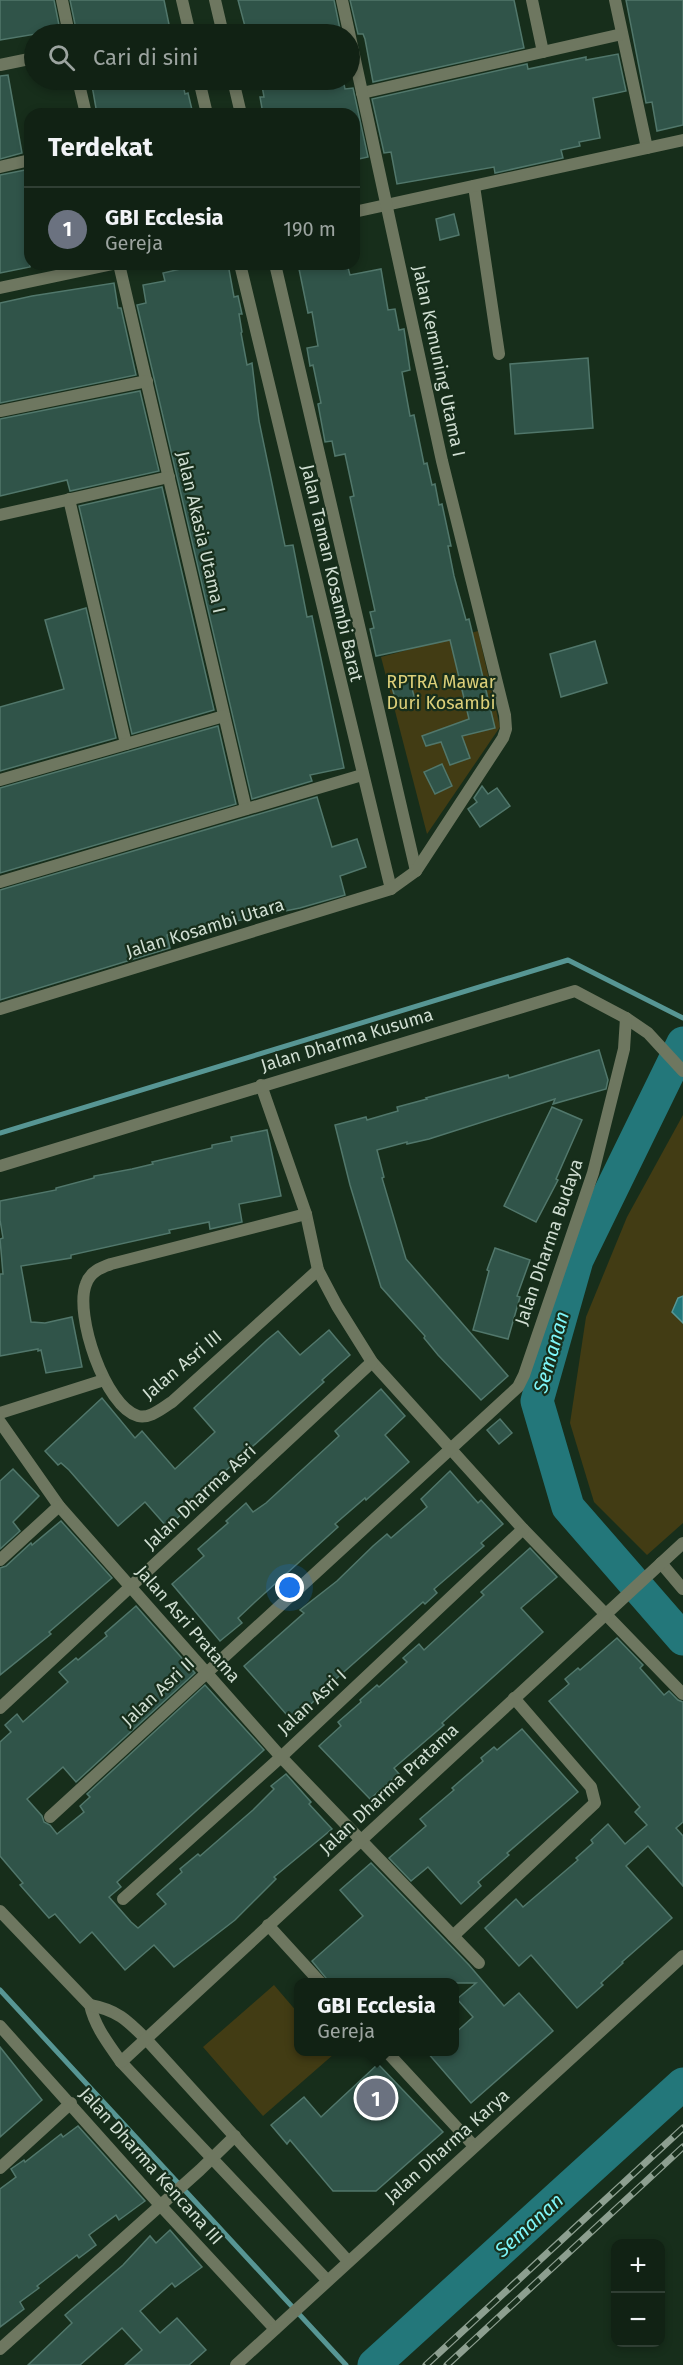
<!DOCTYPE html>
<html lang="id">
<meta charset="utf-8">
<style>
body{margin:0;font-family:"Fira Sans",sans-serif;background:#1e2f22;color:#f1f3f6}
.controls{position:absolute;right:18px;bottom:18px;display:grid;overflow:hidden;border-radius:12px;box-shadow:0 3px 9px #0003}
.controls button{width:54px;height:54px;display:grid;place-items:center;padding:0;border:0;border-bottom:2px solid #303f34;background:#112214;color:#f1f3f6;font:30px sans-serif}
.you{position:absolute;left:290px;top:1588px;width:21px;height:21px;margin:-15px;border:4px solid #fff;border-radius:50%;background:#1a73e8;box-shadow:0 0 0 9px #1a73e833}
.badge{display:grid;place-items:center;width:39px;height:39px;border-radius:50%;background:#db2777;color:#fff;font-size:20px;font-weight:700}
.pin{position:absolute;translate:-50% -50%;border:3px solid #fff;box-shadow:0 2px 6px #0006}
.popup{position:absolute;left:294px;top:1978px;width:165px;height:78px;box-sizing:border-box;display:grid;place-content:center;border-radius:12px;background:#112214;filter:drop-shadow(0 2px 4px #0005);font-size:20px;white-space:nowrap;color:#9ca4a0}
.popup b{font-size:22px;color:#f1f3f6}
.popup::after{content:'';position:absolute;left:50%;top:100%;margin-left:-12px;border:12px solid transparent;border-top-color:#112214}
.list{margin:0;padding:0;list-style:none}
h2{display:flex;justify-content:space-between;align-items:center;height:78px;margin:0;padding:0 24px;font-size:26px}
h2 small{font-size:20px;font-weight:400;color:#9ca4a0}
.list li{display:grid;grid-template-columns:39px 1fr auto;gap:18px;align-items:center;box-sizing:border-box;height:84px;padding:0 24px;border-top:2px solid #303f34}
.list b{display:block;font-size:22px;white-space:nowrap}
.list p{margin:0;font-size:20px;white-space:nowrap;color:#9ca4a0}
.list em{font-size:20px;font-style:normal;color:#9ca4a0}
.icon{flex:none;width:33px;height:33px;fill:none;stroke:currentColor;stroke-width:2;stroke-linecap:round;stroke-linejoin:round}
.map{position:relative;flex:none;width:683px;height:2365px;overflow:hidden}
.search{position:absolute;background:#112214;box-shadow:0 3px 9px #0003;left:24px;top:24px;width:336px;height:66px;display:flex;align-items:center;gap:15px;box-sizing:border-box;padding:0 21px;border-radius:33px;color:#9ca4a0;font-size:22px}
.panel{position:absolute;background:#112214;box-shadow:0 3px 9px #0003;left:24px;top:108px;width:336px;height:162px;border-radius:18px}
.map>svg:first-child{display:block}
.green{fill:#423c14}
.water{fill:#23777a;stroke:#579694;stroke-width:1.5}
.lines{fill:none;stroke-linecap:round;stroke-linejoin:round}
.stream{stroke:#579694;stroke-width:5}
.river{stroke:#23777a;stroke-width:33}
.building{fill:#305449;stroke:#51776b;stroke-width:1.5}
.street{stroke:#6e7760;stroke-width:12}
.rail-casing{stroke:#8d9f90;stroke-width:7}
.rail{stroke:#172e1b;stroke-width:4.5;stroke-dasharray:14;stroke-linecap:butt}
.labels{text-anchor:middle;stroke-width:4.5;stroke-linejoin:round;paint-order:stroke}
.street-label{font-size:18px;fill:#d0ded2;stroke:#172e1b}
.park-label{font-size:18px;fill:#dccf79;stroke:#172e1b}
.water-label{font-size:20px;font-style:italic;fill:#7ef5f8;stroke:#172e1b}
</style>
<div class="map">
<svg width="683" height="2365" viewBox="0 0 683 2365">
<rect width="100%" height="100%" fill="#172e1b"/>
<g class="green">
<polygon points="478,631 500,727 427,834 381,657"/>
<polygon points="683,1115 683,1523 647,1555 594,1502 570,1423 586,1317 627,1217"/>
<polygon points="274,1985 298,2013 298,2052 332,2052 334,2054 263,2116 203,2047"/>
</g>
<polygon class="water" points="683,1296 683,1323 672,1312 678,1298"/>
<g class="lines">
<g class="stream">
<polyline points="0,1133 568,960 683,1018"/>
<polyline points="0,1990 346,2365"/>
</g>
<g class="river">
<polyline points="683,1043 577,1260 537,1401 568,1507 683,1639"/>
<polyline points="374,2365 683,2084"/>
</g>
</g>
<g class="building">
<polygon points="0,0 54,0 60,30 0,40"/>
<polygon points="70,0 164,0 171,34 77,34"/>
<polygon points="238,0 334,0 341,34 247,34"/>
<polygon points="350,0 514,0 524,48 373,82 365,39 363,34 358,34"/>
<polygon points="626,0 683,0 683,125 657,131 652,102 646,103"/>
<polygon points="618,54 626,91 593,98 600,138 579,142 580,146 561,150 563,158 495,173 494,167 397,184 391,152 384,153 372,99 527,64 528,69 586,57 586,60"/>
<polygon points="8,75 22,153 0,159 0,76"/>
<polygon points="91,80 182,80 185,94 188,93 193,114 97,114"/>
<polygon points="261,80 343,80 345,89 353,88 368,157 354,160 354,114 263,114 260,97 264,97"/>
<polygon points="25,170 30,170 30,267 0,273 0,175"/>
<polygon points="454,214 459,235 440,240 436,219"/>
<polygon points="202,264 228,264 234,297 238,296 242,314 239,314 242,332 241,333 247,365 252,363 259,421 285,546 293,545 307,617 312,616 344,768 310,775 312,781 252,799 137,305 146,303 143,285 165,281 163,273"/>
<polygon points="298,264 347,264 350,275 381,269 388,310 395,309 399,330 404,329 410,370 402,372 410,416 414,415 424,464 427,463 432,485 435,484 439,505 442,504 451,546 448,546 454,576 466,620 469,619 495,728 462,736 470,758 450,765 441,742 426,746 422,736 469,719 450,640 376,656 370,629 374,628 370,612 375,611 350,497 354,496 345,454 335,456 332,441 325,442 318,404 321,403 313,365 310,366 307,348 318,346 312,312 308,313"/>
<polygon points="114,283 118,308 121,308 136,375 0,403 0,303 32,296"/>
<polygon points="588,358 593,428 515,434 510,364"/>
<polygon points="140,391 159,471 70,491 67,480 0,496 0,419"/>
<polygon points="162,487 214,710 132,734 79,506"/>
<polygon points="86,608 116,738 0,771 0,707 64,689 45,620"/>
<polygon points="595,641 607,683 561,697 550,654"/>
<polygon points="409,678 416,703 398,708 391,684"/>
<polygon points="218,726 236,804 0,873 0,788"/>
<polygon points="442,764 452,786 435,794 424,772"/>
<polygon points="482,786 488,794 497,788 510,806 480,827 468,809 477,802 474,798"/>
<polygon points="317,797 332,847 357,839 366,867 340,876 345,895 300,908 167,935 170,948 0,1000 0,890"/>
<polygon points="599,1050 608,1080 606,1089 553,1104 555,1099 429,1139 407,1144 407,1142 377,1150 384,1177 382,1178 406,1259 508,1376 481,1400 438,1355 424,1338 425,1336 381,1287 350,1185 335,1125 366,1117 367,1120 398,1111 397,1107 427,1099 426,1098 508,1075 509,1078"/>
<polygon points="552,1107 582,1120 556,1179 558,1180 536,1222 504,1206"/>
<polygon points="267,1130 281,1196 239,1204 242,1222 210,1229 209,1222 169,1230 170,1233 71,1255 71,1258 21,1266 31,1322 45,1323 72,1317 82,1367 46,1373 41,1350 38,1351 38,1349 0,1356 0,1274 3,1274 0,1239 3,1238 0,1220 0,1201 56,1190 56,1188 94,1178 94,1176 132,1169 153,1164 152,1162 212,1148 212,1145 232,1141 231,1137"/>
<polygon points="495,1248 530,1260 517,1296 520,1297 508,1339 473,1330 489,1271 487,1270"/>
<polygon points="329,1330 350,1355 322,1380 324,1382 181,1511 183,1513 167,1527 145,1502 118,1526 69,1470 61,1463 58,1465 45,1451 102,1398 135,1438 142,1431 175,1469 215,1432 194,1408 267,1340 278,1331 300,1355"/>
<polygon points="381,1389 405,1416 385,1435 409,1462 366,1500 365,1498 335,1524 338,1527 255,1602 238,1618 242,1623 220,1641 172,1584 204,1556 198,1549 228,1523 226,1521 246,1503 253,1512 266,1503 339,1436 335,1431"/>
<polygon points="500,1419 512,1433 499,1444 487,1430"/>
<polygon points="13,1469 39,1496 13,1522 20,1531 0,1549 0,1481"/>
<polygon points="450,1471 478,1503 481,1500 503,1524 481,1543 484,1546 434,1589 437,1593 425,1604 423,1602 337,1678 293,1722 244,1666 304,1613 300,1610 337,1581 373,1546 387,1534 391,1538 427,1507 421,1499"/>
<polygon points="61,1521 112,1578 49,1632 51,1634 0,1675 0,1568 6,1566 31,1543 32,1545"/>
<polygon points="530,1548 557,1577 521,1608 543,1632 442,1723 444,1725 394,1768 399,1774 370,1799 319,1746 341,1726 338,1722 361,1702 360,1700 377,1685 379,1687 407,1662 403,1658 419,1644 424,1650 484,1595 481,1592"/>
<polygon points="136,1606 195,1673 76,1782 63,1767 27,1799 42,1816 44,1822 50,1825 57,1834 84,1812 80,1806 90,1797 87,1794 205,1685 264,1750 117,1882 121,1887 109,1897 131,1922 138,1928 166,1904 157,1894 182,1872 180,1869 198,1854 200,1856 253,1810 274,1789 271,1786 286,1774 311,1802 309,1804 332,1829 274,1877 276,1879 235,1920 174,1967 154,1945 125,1970 92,1932 80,1943 55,1914 49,1918 20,1885 23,1883 0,1856 0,1742 11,1732 5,1725 17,1714 23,1722 68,1682 59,1672 76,1658 78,1660 107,1636 105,1633"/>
<polygon points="617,1638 643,1665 640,1668 664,1695 669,1691 678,1700 683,1702 683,1822 676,1828 683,1836 683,1886 648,1846 626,1866 672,1918 622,1962 623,1963 601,1983 603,1985 577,2008 531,1955 519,1966 485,1928 516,1899 523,1907 578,1860 576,1858 593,1843 591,1840 608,1824 625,1844 647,1825 635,1812 640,1807 549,1701 569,1684 565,1679 578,1668 580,1670"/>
<polygon points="522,1729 578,1792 507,1853 509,1855 478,1882 481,1886 461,1904 428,1867 411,1881 389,1858 426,1826 420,1819 454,1790 452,1788 483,1761 481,1758 494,1747 497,1750"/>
<polygon points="371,1863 469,1965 504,2006 519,1993 553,2031 471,2103 427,2052 454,2052 454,2034 473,2017 457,1999 476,1983 330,1983 312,1961 363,1916 340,1890"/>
<polygon points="0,2047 42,2100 0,2137"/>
<polygon points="378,2064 443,2132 376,2191 333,2191 290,2140 287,2144 271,2125 304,2097 321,2117"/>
<polygon points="78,2126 145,2201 119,2220 116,2215 89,2235 96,2245 79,2258 77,2255 37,2286 39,2288 20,2302 24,2309 0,2327 0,2189 16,2177 11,2169 24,2160 25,2162 61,2134 63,2137"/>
<polygon points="170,2230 202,2267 175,2287 172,2283 140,2311 160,2333 177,2318 206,2350 189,2365 125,2365 142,2350 122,2328 80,2365 28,2365 72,2323 65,2315 123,2265 150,2236 156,2243"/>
</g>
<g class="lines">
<g class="street">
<polyline points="62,0 69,34"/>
<polyline points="182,0 190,34"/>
<polyline points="215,0 223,34"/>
<polyline points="532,0 543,52"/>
<polyline points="615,0 647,148"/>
<polyline points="0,65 34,58"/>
<polyline points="78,80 86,114"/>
<polyline points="199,80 207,114"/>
<polyline points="233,80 241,114"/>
<polyline points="362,93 622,34"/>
<polyline points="0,167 30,160"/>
<polyline points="474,186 499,354"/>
<polyline points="354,212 683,140"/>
<polyline points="119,264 246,809"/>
<polyline points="240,264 391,889"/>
<polyline points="275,264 416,871"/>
<polyline points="0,288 113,264"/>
<polyline points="0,411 147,381"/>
<polyline points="69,499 126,744"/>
<polyline points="0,515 169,477"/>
<polyline points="0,780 224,716"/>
<polyline points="0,882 362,775"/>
<polyline points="0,1009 391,889 416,871 503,738 506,729 505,715 442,461 342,0"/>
<polyline points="261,1085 306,1214 318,1270 337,1306 372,1362 523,1529 683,1694"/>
<polyline points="0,1166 575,991 626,1018 648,1033 683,1071"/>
<path d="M306 1214 111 1264C100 1268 90 1272 86 1284 74 1314 105 1407 138 1416 150 1419 162 1408 172 1402L318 1270"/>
<polyline points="0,1413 104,1380"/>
<polyline points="0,1422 59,1506 281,1757 479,1963"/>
<polyline points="0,1560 59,1506"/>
<polyline points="661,1563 683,1589"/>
<polyline points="0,1708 372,1362"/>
<polyline points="50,1817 518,1387 524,1375 593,1173 624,1049 626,1018"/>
<polyline points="123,1899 281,1757 523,1529"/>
<path d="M0 1911 90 2005C95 2027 108 2043 121 2062L327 2280"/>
<polyline points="268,1925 320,1982"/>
<polyline points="453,1936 595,1803 591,1787 514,1698"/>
<path d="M90 2005C117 2010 127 2020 146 2039L348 2261"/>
<polyline points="0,2026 160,2205 275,2329"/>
<polyline points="387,2052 474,2146"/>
<polyline points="121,2062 683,1543"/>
<polyline points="0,2168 71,2103"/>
<polyline points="0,2349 200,2170 235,2136"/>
<polyline points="236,2365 683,1956"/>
</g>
<g class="rail-casing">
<g id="rail">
<polyline points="426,2365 683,2128"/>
<polyline points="447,2365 683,2147"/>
</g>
</g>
<use href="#rail" class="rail"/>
</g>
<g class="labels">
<g class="street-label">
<text transform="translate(439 361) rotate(78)" y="6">Jalan Kemuning Utama I</text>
<text transform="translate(201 532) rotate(77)" y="6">Jalan Akasia Utama I</text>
<text transform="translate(332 573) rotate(77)" y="6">Jalan Taman Kosambi Barat</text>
<text transform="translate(205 928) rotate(-17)" y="6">Jalan Kosambi Utara</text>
<text transform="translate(347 1040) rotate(-17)" y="6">Jalan Dharma Kusuma</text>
<text transform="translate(549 1242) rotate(-71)" y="6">Jalan Dharma Budaya</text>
<text transform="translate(182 1365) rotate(-40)" y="6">Jalan Asri III</text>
<text transform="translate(200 1497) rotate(-43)" y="6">Jalan Dharma Asri</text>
<text transform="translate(188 1624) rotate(49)" y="6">Jalan Asri Pratama</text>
<text transform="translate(158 1692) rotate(-43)" y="6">Jalan Asri II</text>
<text transform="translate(312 1702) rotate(-43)" y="6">Jalan Asri I</text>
<text transform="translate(389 1789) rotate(-43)" y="6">Jalan Dharma Pratama</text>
<text transform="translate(447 2146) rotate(-42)" y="6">Jalan Dharma Karya</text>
<text transform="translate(151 2166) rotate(48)" y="6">Jalan Dharma Kencana III</text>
</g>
<g class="park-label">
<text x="441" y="688">RPTRA Mawar<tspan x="441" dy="21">Duri Kosambi</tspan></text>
</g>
<g class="water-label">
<text transform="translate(551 1352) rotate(-74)" y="7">Semanan</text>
<text transform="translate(529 2225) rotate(-42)" y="7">Semanan</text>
</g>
</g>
</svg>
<div class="controls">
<button>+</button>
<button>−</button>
</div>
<div class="you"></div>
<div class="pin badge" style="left:376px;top:2098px;background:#6b7280">1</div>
<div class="popup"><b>GBI Ecclesia</b>Gereja</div>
<div class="search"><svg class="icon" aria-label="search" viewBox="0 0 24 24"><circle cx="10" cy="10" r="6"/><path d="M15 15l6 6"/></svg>Cari di sini</div>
<section class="panel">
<h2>Terdekat<small></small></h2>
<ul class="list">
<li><span class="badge" style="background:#6b7280">1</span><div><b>GBI Ecclesia</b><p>Gereja</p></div><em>190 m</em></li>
</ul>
</section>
</div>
